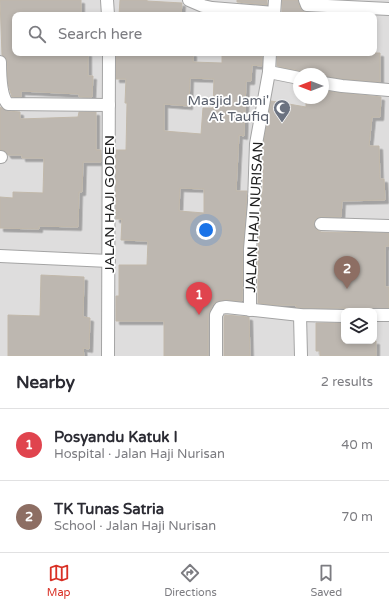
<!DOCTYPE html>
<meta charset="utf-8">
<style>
body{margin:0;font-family:"Varela Round",sans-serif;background:#f7f7f7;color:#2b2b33}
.controls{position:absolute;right:12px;bottom:12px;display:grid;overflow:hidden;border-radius:8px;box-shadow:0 2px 6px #0003}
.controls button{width:36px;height:36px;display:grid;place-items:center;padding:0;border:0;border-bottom:1px solid #e1e1e2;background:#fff;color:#2b2b33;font:20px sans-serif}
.compass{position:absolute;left:293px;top:68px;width:36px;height:36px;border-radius:50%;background:#fff;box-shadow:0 2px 6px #0003;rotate:270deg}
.you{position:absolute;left:206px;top:230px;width:14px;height:14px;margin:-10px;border:3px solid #fff;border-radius:50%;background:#1a73e8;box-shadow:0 0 0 6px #1a73e833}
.badge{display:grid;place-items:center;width:26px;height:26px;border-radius:50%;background:#d93025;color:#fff;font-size:13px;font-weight:700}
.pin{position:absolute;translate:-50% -33px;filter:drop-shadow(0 1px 2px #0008)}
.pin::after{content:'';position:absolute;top:21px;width:14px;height:12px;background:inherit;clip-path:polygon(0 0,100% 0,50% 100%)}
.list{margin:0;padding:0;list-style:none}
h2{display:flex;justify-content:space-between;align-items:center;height:52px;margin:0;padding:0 16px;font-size:17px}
h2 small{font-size:13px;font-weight:400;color:#7c7c81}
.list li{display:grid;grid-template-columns:26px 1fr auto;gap:12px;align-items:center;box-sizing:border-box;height:72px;padding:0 16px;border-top:1px solid #e1e1e2}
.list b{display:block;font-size:15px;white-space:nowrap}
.list p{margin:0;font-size:13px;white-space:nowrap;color:#7c7c81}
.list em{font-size:13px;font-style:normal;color:#7c7c81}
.icon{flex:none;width:22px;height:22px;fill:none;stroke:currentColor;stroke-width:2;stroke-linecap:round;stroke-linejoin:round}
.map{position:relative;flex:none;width:389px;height:356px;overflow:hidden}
.search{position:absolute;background:#fff;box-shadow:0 2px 6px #0003;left:12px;right:12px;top:12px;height:44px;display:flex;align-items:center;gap:10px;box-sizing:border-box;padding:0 14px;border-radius:8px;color:#7c7c81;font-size:15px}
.sheet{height:196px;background:#fff}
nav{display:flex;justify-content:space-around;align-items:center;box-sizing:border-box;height:56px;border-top:1px solid #e1e1e2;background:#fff;font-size:11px;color:#7c7c81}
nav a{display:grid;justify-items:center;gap:2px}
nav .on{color:#d93025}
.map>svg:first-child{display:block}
.residential{fill:#dedddd;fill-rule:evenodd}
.building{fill:#bdb7b0;stroke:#c1b8aa;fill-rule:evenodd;filter:url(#shadow)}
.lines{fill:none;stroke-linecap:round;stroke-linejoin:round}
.street-casing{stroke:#a4a4a4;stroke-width:14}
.street{stroke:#fff;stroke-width:12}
.labels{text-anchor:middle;stroke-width:3.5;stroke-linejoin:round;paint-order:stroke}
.worship-label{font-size:14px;fill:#5b616d;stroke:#fff;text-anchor:end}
.street-label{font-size:14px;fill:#202020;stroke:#fff}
</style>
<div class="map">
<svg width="389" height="356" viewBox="0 0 389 356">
<defs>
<filter id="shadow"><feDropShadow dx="3.5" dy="3.5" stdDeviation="0" flood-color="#0004"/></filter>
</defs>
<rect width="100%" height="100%" fill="#f0eee7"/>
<path class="residential" d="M0 0H389V356H0ZM15 15H374V53H15ZM299 74H323V98H299ZM344 311H374V341H344Z"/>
<g class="building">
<polygon points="0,0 81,0 81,15 15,15 15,53 88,53 88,76 93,76 92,97 79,97 79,94 21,91 21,97 12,97 8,84 7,62 6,58 2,55"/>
<polygon points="120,0 147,0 147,1 182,3 181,15 119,15"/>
<polygon points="237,0 267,0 267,5 237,2"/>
<polygon points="282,0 298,0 300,8 306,12 358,15 310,15 282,13"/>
<path d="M116 53H193V62L222 63V53H262V66L252 65 251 81H246L244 136 239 135 236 191H247L243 248 242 301 225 300 216 302 213 304 208 315V356H164V321H116V296H119V265H147L148 241 121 240 122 219H116V150H126L127 103H125L126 79H116ZM190 78 214 79 213 108H203L201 134 164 131V104L189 106ZM180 188 204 189V213L179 211Z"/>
<polygon points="277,53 380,53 380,82 343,79 323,76 323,74 305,74 300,71 277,66"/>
<polygon points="323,91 381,97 380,117 372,117 369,146 379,146 380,179 384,179 385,200 342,201 341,217 318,217 314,220 314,224 317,230 321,232 389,233 389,246 385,246 385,287 389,287 389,308 348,310 344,308 300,308 296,307 296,305 276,305 258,303 258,249 262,191 263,191 263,145 271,101 306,107 306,98 323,98"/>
<polygon points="0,107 8,111 20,112 20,119 78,117 79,112 96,112 96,150 101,150 101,162 83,162 82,192 79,192 78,227 39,226 39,229 0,228 0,197 13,198 13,192 43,193 44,158 22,158 22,155 8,155 5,151 0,150"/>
<polygon points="41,275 84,277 83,317 90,318 89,349 83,348 84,356 8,356 8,315 40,316"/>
<polygon points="225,315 249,317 250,356 224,356 224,317"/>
<polygon points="316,323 344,323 344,341 376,341 376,356 320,356 320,351 316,351"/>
</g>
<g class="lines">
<g class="street-casing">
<g id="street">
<polyline points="107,0 108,15"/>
<polyline points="189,0 203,6 212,8 274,13"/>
<polyline points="305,0 307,5 389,9"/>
<polyline points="274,15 275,0"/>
<path d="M0 62C0 75 0 96 8 104L109 105"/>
<polyline points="269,72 299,78"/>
<polyline points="323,83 342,86 389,90"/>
<polyline points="0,157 1,157"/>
<polyline points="321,224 389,226"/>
<polyline points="0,256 109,261"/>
<polyline points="250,310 250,249 254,203 256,144 269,72 270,53"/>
<polyline points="300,315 301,356"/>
<polyline points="374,315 389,315"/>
<polyline points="108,356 109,53"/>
<polyline points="216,356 216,315 220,308 226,307 300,315 344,316"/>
</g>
</g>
<use href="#street" class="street"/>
</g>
<defs>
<g id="mosque-pin" transform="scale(0.9)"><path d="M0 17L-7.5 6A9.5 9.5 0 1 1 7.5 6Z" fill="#6b7280" stroke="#fff"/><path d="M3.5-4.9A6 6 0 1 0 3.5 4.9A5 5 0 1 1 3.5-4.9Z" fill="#fff"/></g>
</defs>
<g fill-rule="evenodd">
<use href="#mosque-pin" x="282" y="108"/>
</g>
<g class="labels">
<g class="worship-label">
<text x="269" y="105">Masjid Jami'<tspan x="269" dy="16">At Taufiq</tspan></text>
</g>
<g class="street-label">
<text transform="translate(109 204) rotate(-90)" y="5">JALAN HAJI GODEN</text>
<text transform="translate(254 217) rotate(-87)" y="5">JALAN HAJI NURISAN</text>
</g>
</g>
</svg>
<div class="controls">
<button><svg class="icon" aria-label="layers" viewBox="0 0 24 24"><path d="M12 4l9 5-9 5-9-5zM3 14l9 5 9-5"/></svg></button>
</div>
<svg class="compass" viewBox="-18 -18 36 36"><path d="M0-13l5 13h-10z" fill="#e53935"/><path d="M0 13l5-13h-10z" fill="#7c7c81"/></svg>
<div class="you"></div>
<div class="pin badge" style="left:199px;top:315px;background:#e0444e">1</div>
<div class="pin badge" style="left:347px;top:289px;background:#8d6e63">2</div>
<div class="search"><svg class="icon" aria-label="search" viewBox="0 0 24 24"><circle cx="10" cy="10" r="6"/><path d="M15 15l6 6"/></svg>Search here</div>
</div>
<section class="sheet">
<h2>Nearby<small>2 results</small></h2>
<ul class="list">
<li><span class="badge" style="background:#e0444e">1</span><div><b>Posyandu Katuk I</b><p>Hospital · Jalan Haji Nurisan</p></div><em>40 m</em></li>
<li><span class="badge" style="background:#8d6e63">2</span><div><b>TK Tunas Satria</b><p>School · Jalan Haji Nurisan</p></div><em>70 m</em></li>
</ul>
</section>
<nav>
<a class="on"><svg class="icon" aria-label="map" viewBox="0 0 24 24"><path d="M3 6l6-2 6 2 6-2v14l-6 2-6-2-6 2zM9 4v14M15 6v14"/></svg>Map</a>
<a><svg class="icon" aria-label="directions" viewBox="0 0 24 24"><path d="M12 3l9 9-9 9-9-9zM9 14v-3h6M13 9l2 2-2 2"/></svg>Directions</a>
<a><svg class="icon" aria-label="saved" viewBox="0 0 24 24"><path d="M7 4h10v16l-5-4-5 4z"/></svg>Saved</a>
</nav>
